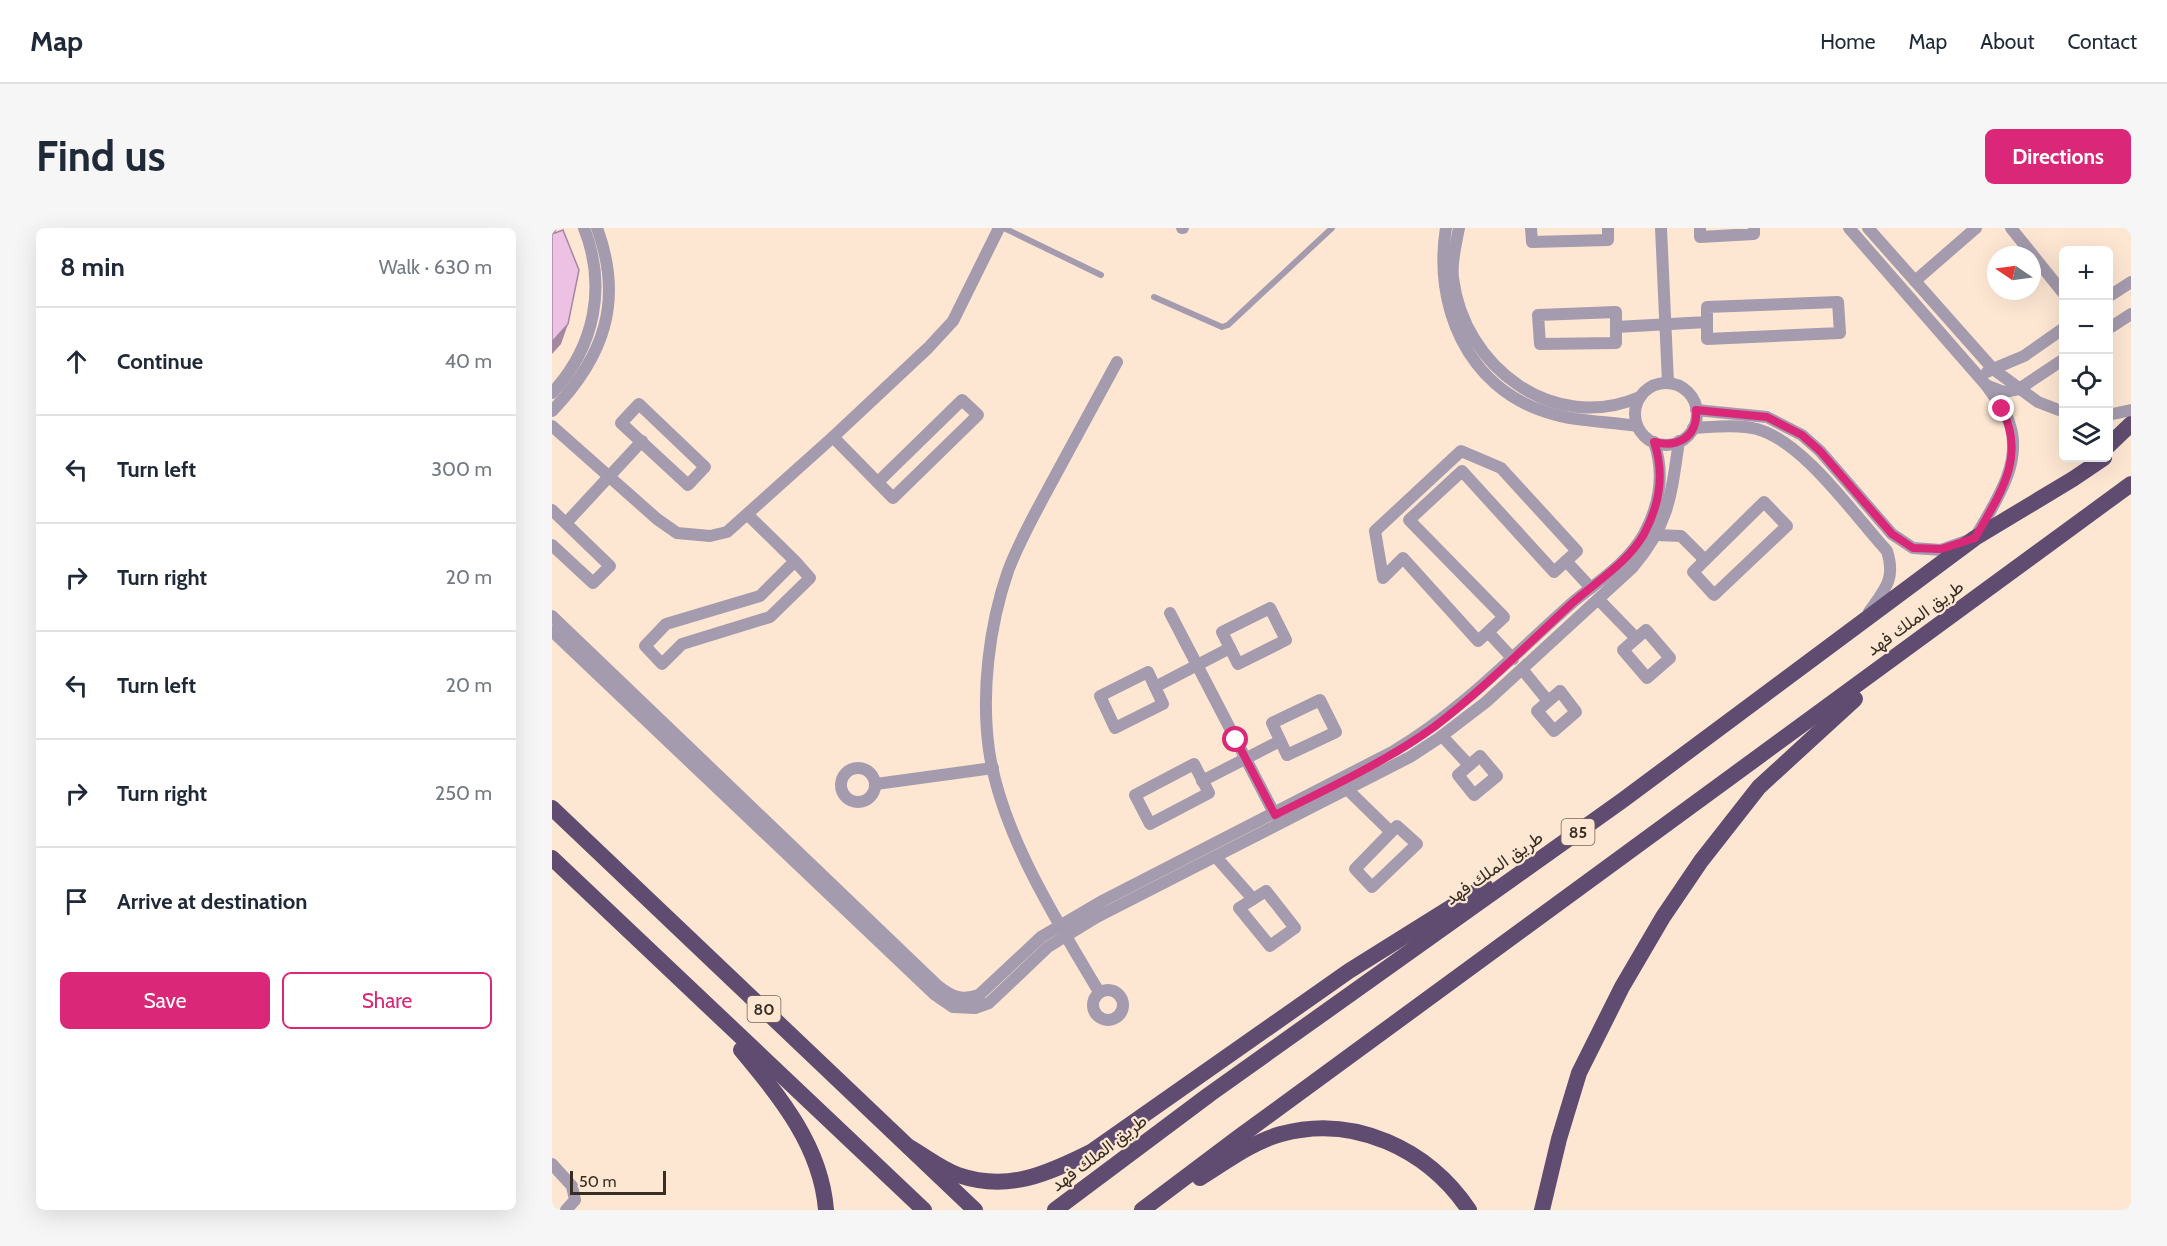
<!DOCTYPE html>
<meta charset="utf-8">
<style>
body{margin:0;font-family:Cabin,Vazirmatn,sans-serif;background:#f6f6f7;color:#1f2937}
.controls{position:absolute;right:18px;top:18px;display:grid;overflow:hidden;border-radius:9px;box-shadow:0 6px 24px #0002}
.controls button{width:54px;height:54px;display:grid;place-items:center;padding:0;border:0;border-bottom:2px solid #e0e1e3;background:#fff;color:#1f2937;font:30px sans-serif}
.compass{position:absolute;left:1435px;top:18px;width:54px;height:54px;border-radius:50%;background:#fff;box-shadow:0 6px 24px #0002;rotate:283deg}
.scale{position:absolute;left:18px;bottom:15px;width:96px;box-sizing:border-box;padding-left:6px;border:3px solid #372d23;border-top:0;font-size:16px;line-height:21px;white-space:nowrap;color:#372d23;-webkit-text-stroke:4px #fde7d3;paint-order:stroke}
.stop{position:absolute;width:18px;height:18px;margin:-14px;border:4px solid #db2777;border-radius:50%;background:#fff}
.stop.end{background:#db2777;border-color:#fff;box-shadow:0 2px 6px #0008}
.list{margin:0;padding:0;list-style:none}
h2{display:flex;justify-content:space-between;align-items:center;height:78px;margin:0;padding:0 24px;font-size:26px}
h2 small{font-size:20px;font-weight:400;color:#747a83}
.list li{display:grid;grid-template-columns:39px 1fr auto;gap:18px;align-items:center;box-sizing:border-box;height:108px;padding:0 24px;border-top:2px solid #e0e1e3}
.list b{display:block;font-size:22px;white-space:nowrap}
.list em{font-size:20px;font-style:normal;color:#747a83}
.actions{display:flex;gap:12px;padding:18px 24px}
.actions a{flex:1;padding:14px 0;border:2px solid #db2777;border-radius:9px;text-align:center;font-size:21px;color:#db2777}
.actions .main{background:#db2777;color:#fff}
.icon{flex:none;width:33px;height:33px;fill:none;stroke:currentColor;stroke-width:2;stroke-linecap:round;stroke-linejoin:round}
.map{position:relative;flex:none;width:1579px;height:982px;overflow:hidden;border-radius:9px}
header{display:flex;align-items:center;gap:36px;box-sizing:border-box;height:84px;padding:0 30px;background:#fff;border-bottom:2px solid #e0e1e3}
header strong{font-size:28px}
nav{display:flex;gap:33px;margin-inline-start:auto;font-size:21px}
.intro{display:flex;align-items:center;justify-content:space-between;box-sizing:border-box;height:144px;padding:0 36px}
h1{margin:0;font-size:42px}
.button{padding:15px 27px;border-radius:9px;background:#db2777;color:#fff;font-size:21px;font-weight:700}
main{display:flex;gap:36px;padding:0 36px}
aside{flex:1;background:#fff;border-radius:9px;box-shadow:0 6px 24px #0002}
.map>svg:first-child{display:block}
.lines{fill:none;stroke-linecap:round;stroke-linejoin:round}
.service{stroke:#a59bae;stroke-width:6}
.minor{stroke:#a59bae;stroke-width:12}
.trunk{stroke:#604c70;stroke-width:16}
.shaded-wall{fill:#a5879f}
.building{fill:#ecc1e3;stroke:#a5879f;stroke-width:1.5}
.route{stroke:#db2777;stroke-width:8}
.labels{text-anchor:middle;stroke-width:4.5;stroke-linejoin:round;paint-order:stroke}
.shield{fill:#fde7d3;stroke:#726558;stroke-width:1.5}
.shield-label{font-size:16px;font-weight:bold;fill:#372d23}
.street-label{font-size:18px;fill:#372d23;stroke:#fde7d3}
</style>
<header>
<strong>Map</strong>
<nav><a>Home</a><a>Map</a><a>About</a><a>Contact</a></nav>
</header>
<div class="intro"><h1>Find us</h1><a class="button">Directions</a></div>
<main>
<aside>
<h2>8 min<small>Walk · 630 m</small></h2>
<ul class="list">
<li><svg class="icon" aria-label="ahead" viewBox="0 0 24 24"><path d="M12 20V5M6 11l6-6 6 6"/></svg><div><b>Continue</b></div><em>40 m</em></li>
<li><svg class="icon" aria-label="left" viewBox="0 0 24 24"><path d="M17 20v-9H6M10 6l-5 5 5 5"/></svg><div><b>Turn left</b></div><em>300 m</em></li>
<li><svg class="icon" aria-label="right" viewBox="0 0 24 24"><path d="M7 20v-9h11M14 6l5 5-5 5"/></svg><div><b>Turn right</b></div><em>20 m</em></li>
<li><svg class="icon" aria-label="left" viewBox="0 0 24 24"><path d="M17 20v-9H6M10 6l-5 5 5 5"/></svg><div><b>Turn left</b></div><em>20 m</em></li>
<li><svg class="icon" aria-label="right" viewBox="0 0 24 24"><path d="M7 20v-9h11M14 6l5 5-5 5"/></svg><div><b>Turn right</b></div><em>250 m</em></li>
<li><svg class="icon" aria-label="arrive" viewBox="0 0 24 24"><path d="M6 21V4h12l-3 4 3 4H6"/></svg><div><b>Arrive at destination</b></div></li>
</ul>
<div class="actions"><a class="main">Save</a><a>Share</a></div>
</aside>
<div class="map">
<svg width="1579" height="982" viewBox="0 0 1579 982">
<rect width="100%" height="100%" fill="#fde7d3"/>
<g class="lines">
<g class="service">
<polyline points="452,0 549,47"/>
<polyline points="602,69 670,99 676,97 780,0"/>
</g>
<g class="minor">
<polyline points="630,0 631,0"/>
<path d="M894 0C881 77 915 159 994 184 1024 194 1054 193 1085 198"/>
<path d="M907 0C904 16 899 34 901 50 912 140 1002 206 1088 169"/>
<polyline points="979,0 980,14 1056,12 1056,0"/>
<polyline points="1109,0 1116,155"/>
<polyline points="1148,0 1148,9 1202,6 1202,0"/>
<polyline points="1297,0 1434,157 1452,164 1467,161 1512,131"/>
<polyline points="1316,0 1441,141 1472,128 1512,100"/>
<polyline points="1459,0 1512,66"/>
<polyline points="1363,53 1424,0"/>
<polyline points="1556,69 1579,54"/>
<polyline points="1064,99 1064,115 988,116 986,87 1064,84 1064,99 1155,94 1155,111 1288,105 1286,74 1155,79 1155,94"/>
<polyline points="1556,101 1579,86"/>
<polyline points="1435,144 1441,141 1486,174 1512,184"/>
<circle cx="1114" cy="186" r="31"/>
<path d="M0 165C43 119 55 58 32 0"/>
<polygon points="87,176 153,239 136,257 69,195"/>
<path d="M1144 182 1215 189 1250 207 1268 223 1340 306 1361 320 1389 322 1423 310C1441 277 1471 237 1458 197 1454 182 1442 169 1434 157"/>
<path d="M0 183C52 129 72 73 45 0"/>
<polyline points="1556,187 1579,182"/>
<polyline points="0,198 105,291 125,305 158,308 175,304 281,209 376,120 401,93 447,0"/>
<path d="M1141 200C1161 199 1185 196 1205 201 1252 214 1302 287 1335 323 1344 351 1333 361 1317 384"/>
<polyline points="281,209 341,270 426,187 410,172 326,254"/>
<polygon points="1212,274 1235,298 1162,367 1141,344"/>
<polyline points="0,282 58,338 41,355 0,317"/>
<polyline points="196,287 243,333 208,368 114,396 93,418 110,436 130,416 218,389 258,350 243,333"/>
<polyline points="14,295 90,213"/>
<polyline points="1104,307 1129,308 1153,332"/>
<polyline points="1014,333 1039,360"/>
<polyline points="1047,372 1084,410"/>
<polygon points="718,380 734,412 686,436 670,404"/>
<polyline points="618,385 723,587"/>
<path d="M0 388 386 758C400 769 410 773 427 767L489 709 552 672 842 523C913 480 959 429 1020 375 1045 354 1076 335 1092 306 1108 276 1113 246 1102 214"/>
<polygon points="1094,402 1118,430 1095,450 1071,422"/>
<path d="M0 403 382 766 401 779 423 780 437 775 496 719 545 689 858 529 887 510 934 474 1081 339C1118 295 1119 267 1127 213"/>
<polyline points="936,404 952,389 857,292 910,243 1002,344 1025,323 949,240 909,223 823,303 831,350 851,330 926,413 936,404 961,431"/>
<polyline points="970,441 996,473"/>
<polygon points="596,444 611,476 563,500 548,468"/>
<polyline points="603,459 678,420"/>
<polygon points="1008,463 1024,484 1002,503 985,483"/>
<polygon points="768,472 784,504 735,527 720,495"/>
<polyline points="890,508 917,537"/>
<polygon points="928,528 945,548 922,567 906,547"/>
<polygon points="642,536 657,565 598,596 583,567"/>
<circle cx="306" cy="557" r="17"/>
<polyline points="650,553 728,513"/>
<polyline points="324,556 441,540"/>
<polyline points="796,562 839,604"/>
<polygon points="845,598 865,616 820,659 803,641"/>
<polyline points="664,629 701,671"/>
<polygon points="714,663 743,700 718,718 687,680"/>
<circle cx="556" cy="777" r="15"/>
<path d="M547 764C505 693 449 605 437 522 429 465 437 398 456 343 468 311 486 280 502 250 523 212 544 173 565 134"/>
<polyline points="0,936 20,958 23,972 14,982"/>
</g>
<g class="trunk">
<polyline points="1556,218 1579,196"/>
<polyline points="0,580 423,982"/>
<polyline points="0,630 372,982"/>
<path d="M189 822C228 869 269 918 274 982"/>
<path d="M357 919C373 928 389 941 406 947 456 964 495 946 539 924L797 743 933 658"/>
<path d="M648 950C674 934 700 914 729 906 802 886 876 921 917 982"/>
<polyline points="503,982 658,866 1071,572 1423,310 1521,251 1552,230"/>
<polyline points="590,982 687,909 1579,256"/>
<polyline points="990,982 1007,911 1027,845 1070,759 1111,689 1149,633 1207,559 1303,471"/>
</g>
</g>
<g class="shaded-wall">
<polygon points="0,0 5,0 0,12"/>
<polygon points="16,96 9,116 0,126 0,114"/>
</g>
<polygon class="building" points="11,2 27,42 16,96 0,114 0,6"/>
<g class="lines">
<path class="route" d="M684 512 723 587C775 561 835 533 882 499 930 462 973 419 1017 378 1042 355 1075 336 1092 306 1108 276 1113 246 1102 214 1126 220 1146 209 1144 182L1215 189 1250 207 1268 223 1340 306 1361 320 1389 321 1423 310C1447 267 1475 230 1450 181"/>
</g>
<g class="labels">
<g class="shield">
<rect x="1009.5" y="591" width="33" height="26" rx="4.5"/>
<rect x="195.5" y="768" width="33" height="26" rx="4.5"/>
</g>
<g class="shield-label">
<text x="1026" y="610">85</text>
<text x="212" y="787">80</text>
</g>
<g class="street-label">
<text transform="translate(1363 390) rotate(-36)" y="6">طريق الملك فهد</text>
<text transform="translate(942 640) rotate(-35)" y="6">طريق الملك فهد</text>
<text transform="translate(547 925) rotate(-37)" y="6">طريق الملك فهد</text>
</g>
</g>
</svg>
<div class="controls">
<button>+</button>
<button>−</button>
<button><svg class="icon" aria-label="locate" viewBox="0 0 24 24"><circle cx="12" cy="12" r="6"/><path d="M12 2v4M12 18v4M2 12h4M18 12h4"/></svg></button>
<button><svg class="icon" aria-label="layers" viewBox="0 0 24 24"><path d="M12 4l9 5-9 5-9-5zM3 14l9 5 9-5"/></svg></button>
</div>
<svg class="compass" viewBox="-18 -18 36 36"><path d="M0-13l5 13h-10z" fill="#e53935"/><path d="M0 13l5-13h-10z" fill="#747a83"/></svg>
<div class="scale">50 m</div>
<div class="stop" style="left:684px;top:512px"></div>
<div class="stop end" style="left:1450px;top:181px"></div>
</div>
</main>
